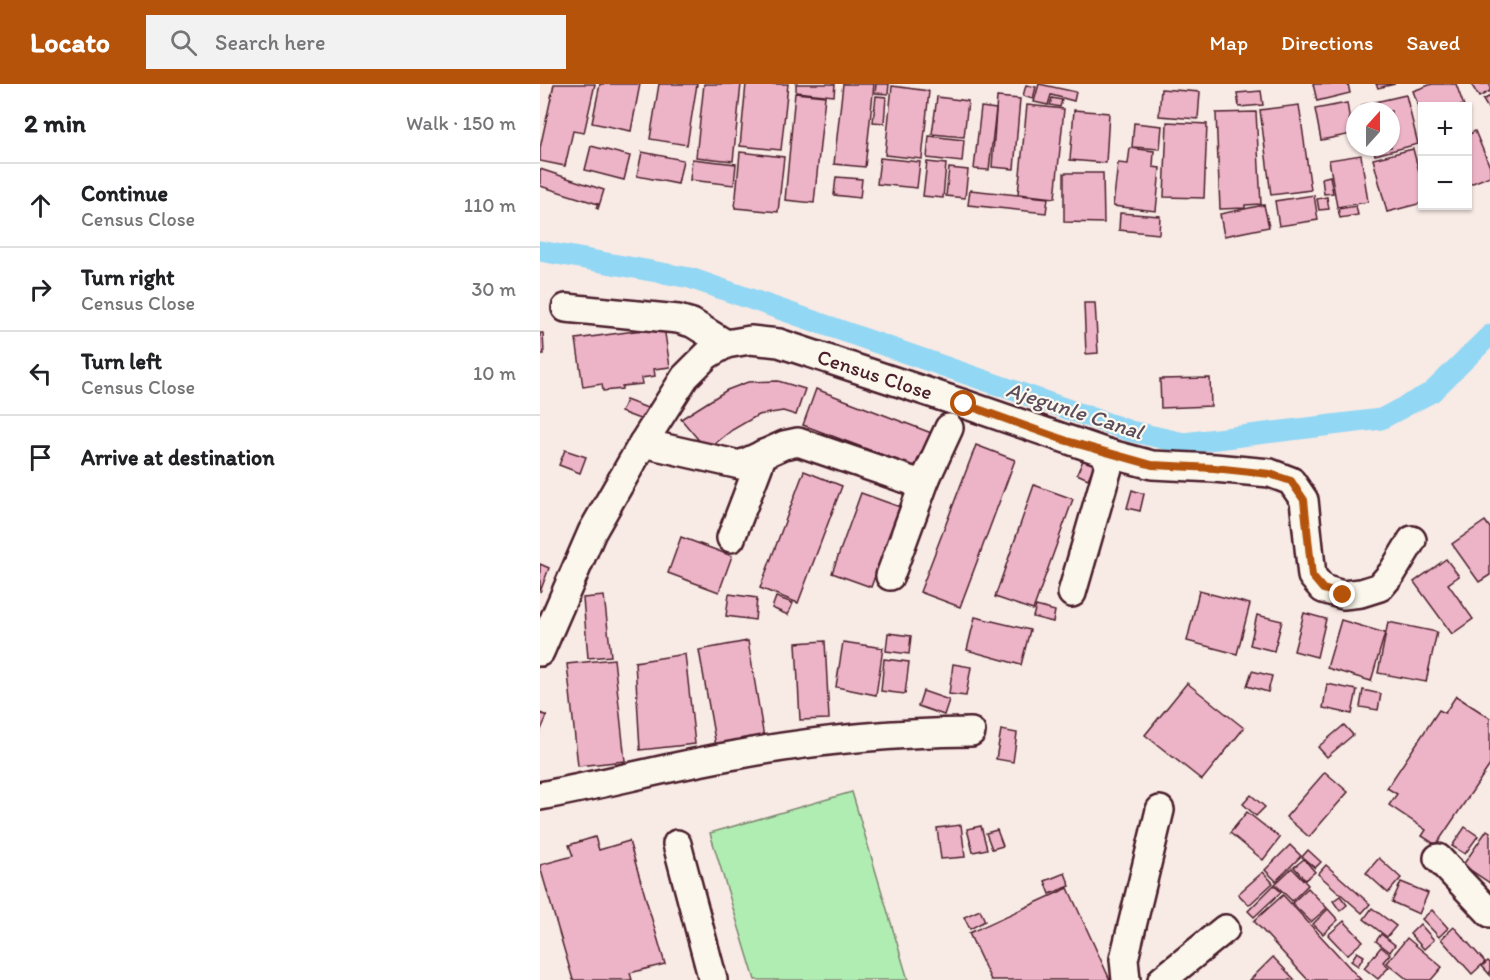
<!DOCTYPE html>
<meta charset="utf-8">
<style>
body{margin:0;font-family:Itim,sans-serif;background:#f2f2f2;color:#202124}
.controls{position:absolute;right:18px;top:18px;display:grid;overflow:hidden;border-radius:0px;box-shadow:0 2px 4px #0004}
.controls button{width:54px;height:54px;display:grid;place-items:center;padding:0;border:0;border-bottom:2px solid #e0e0e0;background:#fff;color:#202124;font:30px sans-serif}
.compass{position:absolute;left:806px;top:18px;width:54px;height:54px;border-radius:50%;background:#fff;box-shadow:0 2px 4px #0004;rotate:21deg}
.stop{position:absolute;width:18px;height:18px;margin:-14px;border:4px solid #b45309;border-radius:50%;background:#fff}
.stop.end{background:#b45309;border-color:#fff;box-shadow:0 2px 6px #0008}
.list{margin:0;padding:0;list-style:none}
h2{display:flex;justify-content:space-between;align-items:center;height:78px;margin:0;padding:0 24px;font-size:26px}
h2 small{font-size:20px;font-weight:400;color:#757577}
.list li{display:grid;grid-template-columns:39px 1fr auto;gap:18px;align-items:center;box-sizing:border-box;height:84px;padding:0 24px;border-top:2px solid #e0e0e0}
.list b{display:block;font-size:22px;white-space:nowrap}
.list p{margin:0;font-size:20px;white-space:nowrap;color:#757577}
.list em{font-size:20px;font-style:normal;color:#757577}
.icon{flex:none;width:33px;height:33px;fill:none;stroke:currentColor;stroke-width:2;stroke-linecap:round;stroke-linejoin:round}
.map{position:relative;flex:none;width:950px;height:896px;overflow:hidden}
header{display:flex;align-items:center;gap:36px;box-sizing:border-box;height:84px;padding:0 30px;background:#b45309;color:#fff}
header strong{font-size:28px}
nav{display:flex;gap:33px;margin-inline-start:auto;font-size:21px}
.search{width:420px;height:54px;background:#f2f2f2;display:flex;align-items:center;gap:15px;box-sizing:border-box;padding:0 21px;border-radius:0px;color:#757577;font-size:22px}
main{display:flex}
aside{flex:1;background:#fff}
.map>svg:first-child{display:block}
.green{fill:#b0edb3;stroke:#7d866f;stroke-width:1.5}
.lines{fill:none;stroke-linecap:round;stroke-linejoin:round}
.canal{stroke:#92d7f4;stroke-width:21}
.building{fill:#edb4c8;stroke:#4a1f2b;stroke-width:1.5}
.minor-casing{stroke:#4a1f2b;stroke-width:32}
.minor{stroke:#fbf7ec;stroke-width:27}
.route{stroke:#b45309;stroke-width:8}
.labels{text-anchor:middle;stroke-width:4.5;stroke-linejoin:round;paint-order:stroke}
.street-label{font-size:21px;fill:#4a1f2b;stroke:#fbf7ec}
.water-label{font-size:22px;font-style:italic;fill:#5c4d5d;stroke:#fbf7ec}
</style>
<header>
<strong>Locato</strong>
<div class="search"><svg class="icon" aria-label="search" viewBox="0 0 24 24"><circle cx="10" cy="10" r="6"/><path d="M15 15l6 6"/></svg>Search here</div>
<nav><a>Map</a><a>Directions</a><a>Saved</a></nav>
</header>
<main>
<aside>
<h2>2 min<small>Walk · 150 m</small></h2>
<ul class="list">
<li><svg class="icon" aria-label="ahead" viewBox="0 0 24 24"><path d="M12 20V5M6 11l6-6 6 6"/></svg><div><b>Continue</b><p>Census Close</p></div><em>110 m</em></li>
<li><svg class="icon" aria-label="right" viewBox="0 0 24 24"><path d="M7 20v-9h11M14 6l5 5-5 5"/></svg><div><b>Turn right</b><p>Census Close</p></div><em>30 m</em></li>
<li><svg class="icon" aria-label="left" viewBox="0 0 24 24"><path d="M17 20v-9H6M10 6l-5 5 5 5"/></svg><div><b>Turn left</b><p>Census Close</p></div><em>10 m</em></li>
<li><svg class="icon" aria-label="arrive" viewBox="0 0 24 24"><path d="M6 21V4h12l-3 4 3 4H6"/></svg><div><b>Arrive at destination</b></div></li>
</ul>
</aside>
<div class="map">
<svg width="950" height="896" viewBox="0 0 950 896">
<rect width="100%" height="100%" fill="#f8eae5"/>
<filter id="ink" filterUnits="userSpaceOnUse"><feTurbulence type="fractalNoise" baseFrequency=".0167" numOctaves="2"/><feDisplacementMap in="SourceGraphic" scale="12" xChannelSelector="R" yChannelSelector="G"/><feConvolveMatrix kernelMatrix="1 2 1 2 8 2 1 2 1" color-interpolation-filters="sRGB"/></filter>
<g filter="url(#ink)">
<polygon class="green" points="312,708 368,896 215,896 170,749"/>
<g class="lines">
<polyline class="canal" points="0,167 150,194 590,347 644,359 841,335 892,308 950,251"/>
</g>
<g class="building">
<polygon points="14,0 55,0 44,49 33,47 25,82 0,77 0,64"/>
<polygon points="60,0 100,0 91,47 52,39"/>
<polygon points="119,0 157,0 147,61 110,55"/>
<polygon points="164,0 201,0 193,77 156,73"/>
<polygon points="206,0 248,0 241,66 200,62"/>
<polygon points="256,0 295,0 294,12 256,8"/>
<polygon points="303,0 334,0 325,83 294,80"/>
<polygon points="336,0 349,0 348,10 335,9"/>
<polygon points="499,0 536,8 534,17 511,11 508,21 494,18"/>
<polygon points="773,0 808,0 810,9 777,17"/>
<polygon points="836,0 855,0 838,4"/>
<polygon points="892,0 916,0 924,22 882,22 882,32 873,7"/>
<polygon points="931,0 950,0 950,7 939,13"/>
<polygon points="486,1 496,3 493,15 483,12"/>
<polygon points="352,2 389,7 382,75 345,71"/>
<polygon points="621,5 660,8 658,35 619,32"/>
<polygon points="721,7 723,21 699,23 697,9"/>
<polygon points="255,9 285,12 274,119 245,116"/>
<polygon points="866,11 878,60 835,71 833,63 851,63 851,27 823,27 822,21"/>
<polygon points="336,12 346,13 344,39 333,38"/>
<polygon points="950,12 950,28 943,16"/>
<polygon points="397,13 428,17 424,53 392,50"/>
<polygon points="457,13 480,15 474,85 452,83"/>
<polygon points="512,14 522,16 520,23 510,21"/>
<polygon points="807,19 812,50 781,56 775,25"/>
<polygon points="487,21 524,25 515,114 478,110"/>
<polygon points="759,21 771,106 731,111 720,26"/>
<polygon points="441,23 456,25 449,86 434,85"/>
<polygon points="534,26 569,29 566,79 530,76"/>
<polygon points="716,28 721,120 705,121 705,124 680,125 676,29"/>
<polygon points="627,38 667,40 664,114 624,113"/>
<polygon points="594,39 622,42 620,65 592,63"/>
<polygon points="935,47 950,83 950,92 928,101 928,51"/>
<polygon points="389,52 424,56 422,78 387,74"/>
<polygon points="51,62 90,72 84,96 45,86"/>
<polygon points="590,64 614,67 613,83 620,84 616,127 573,122 578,79 588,80"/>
<polygon points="873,65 882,98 882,119 847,128 833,75"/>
<polygon points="102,68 143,76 138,100 97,92"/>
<polygon points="200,68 244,73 238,128 195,124"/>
<polygon points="821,71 828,118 797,123 789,76"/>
<polygon points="340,74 380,78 377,104 337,100"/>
<polygon points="152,75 196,80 194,101 150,96"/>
<polygon points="387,78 406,80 403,114 383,112"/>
<polygon points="409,84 428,86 425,114 406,112"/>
<polygon points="0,85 64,106 58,125 56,124 58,120 0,102"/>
<polygon points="524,89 563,89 564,139 524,138"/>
<polygon points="790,92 793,109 784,110 782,94"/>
<polygon points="296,93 322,95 320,114 294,111"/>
<polygon points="430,106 508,114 506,129 428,121"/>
<polygon points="774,111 778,136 739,142 735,117"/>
<polygon points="787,113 789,125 779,126 777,115"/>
<polygon points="724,121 729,143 684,152 680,130"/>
<polygon points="816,122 818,131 800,134 798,125"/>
<polygon points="580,129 620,132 619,150 579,146"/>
<polygon points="544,219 555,219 558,269 546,270"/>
<polygon points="124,243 130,283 114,285 115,292 101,294 102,300 82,302 82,305 63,307 62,300 43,303 36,255"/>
<polygon points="0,249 3,249 4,270 0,270"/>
<polygon points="670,294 671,322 621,324 620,295"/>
<polygon points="238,297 265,305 256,331 243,327 218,331 192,346 167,366 141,335 187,306 208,298"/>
<polygon points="276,305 394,350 380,385 263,341"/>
<polygon points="86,316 110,325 105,337 81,328"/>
<polygon points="436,361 475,376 420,523 380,508"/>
<polygon points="25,366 46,373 40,389 19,381"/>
<polygon points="544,374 555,379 548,395 537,390"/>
<polygon points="264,387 302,402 258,519 220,504"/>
<polygon points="494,401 533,415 493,526 455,513"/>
<polygon points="592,406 604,410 600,427 587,424"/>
<polygon points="321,409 360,423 331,503 292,489"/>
<polygon points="945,437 950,444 950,491 939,498 912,460"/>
<polygon points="141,453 192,472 179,508 128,489"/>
<polygon points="906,475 919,492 908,500 933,535 912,550 874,498"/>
<polygon points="0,480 9,484 0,508"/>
<polygon points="659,507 710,520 697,570 647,557"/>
<polygon points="189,510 217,514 215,536 186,532"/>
<polygon points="64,512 71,572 48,574 43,514"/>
<polygon points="236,513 253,519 248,531 232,524"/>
<polygon points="496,522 515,527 513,538 493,533"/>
<polygon points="764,529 786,535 777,573 754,567"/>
<polygon points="717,531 742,537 734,567 710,561"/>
<polygon points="435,533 490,546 481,581 427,566"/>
<polygon points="801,536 845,549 831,597 787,584"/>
<polygon points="848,538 897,548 886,598 838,589"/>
<polygon points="348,549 371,552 369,570 346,567"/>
<polygon points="208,557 224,654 176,662 159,566"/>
<polygon points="285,557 289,635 260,636 256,559"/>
<polygon points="303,558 343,564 336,611 296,603"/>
<polygon points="145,570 155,660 100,666 95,578"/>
<polygon points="74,575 85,677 38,682 27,580"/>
<polygon points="344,575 369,578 365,610 341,607"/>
<polygon points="413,580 431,583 426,612 409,610"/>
<polygon points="712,587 732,592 728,608 707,602"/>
<polygon points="647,599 704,644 662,696 605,651"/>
<polygon points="787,600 817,606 812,630 783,624"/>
<polygon points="823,606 841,610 838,626 820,623"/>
<polygon points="383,607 409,616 404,631 378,622"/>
<polygon points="916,612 950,634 950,681 896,761 882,752 886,746 849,721 857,710 847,704 899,626 905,629"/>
<polygon points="0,629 7,632 0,648"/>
<polygon points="804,641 813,651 787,673 778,663"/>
<polygon points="461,646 477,649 473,678 456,675"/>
<polygon points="785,688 808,708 769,753 746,733"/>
<polygon points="711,711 725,723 716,732 703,720"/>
<polygon points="707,728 740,754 723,776 690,749"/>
<polygon points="421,741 425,773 401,775 397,744"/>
<polygon points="441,742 447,765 433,768 427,745"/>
<polygon points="925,743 938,752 925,770 912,762"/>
<polygon points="457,746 463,762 452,765 446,749"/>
<polygon points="947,746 950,748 950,799 923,781"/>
<polygon points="55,753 59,766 89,757 125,880 90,889 92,896 33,896 0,783 0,781 33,772 29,761"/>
<polygon points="750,761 761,772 736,797 725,786"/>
<polygon points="768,766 781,778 775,784 762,773"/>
<polygon points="839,774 861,794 848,809 826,789"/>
<polygon points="764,775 775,788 765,796 754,783"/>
<polygon points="786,781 830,820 822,829 778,790"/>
<polygon points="752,784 768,801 752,817 735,800"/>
<polygon points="723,788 733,799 709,821 698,810"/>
<polygon points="525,789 530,802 510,810 505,797"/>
<polygon points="861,798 888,809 879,830 852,818"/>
<polygon points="734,801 741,808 714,833 708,827"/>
<polygon points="528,804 570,896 451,896 429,849"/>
<polygon points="768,804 787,824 771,838 752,819"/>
<polygon points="743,811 821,896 768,896 714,837"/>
<polygon points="800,812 807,821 800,827 793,817"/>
<polygon points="832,824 856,842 847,853 824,835"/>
<polygon points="788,825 798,836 783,850 773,840"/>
<polygon points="440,826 445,837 430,845 424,833"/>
<polygon points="892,826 908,844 899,853 882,835"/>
<polygon points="804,837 823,857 807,871 788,851"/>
<polygon points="880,840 894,856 884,865 870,850"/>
<polygon points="914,843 945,878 932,890 901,855"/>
<polygon points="841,850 855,861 850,868 836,857"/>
<polygon points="867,854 902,883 891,896 868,896 847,879"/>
<polygon points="841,863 850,870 843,878 849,883 838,895 824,884"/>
<polygon points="817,868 824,872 818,882 811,877"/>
<polygon points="733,873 755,896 710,896"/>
<polygon points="948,877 950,879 950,891 942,882"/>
</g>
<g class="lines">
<g class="minor-casing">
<g id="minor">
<polyline points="26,224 138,235 152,239 186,260"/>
<polyline points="103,359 200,381 244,361 258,358 375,398 386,394 409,344"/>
<polyline points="191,454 223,370"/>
<polyline points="350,492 386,394"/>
<polyline points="532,509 568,384 567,369"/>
<path id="s1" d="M0 568 52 448 103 359 145 293 167 271 186 260 210 256 239 259 424 320 567 369 612 381 674 384 730 389 751 397 764 416 772 492 783 505 803 511 821 509 840 503 852 489 872 456"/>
<path d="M0 712C66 700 130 682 196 671 275 656 351 649 431 648"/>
<polyline points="137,760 173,896"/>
<polyline points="898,774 950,829"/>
<polyline points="586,896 584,875 620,726"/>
<polyline points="622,896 685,845"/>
</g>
</g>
<use href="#minor" class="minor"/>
</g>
</g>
<g class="lines" filter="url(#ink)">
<polyline class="route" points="424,320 527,357 612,381 674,384 730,390 751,397 764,416 772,492 783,505 803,511"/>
</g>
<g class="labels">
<g class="street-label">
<text dy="7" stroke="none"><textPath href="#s1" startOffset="519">Census Close</textPath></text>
</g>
<g class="water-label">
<text transform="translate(535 326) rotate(18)" y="8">Ajegunle Canal</text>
</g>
</g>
</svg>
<div class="controls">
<button>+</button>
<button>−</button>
</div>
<svg class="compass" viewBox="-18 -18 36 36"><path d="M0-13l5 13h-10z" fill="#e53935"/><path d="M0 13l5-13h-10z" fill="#757577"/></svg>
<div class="stop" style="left:424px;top:320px"></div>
<div class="stop end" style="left:803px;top:511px"></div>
</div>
</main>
